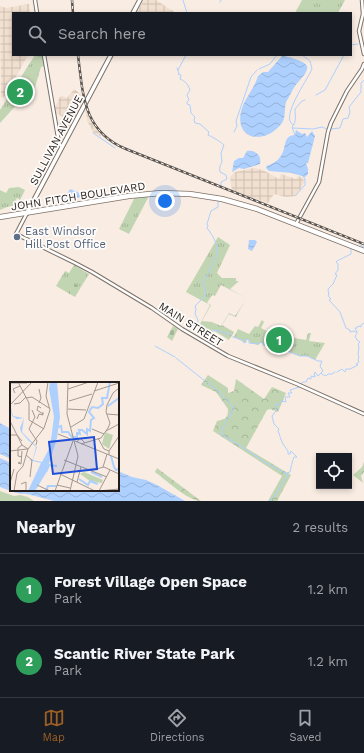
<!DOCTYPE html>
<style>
body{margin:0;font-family:"Work Sans",sans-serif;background:#242831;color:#f1f3f6}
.controls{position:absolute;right:12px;bottom:12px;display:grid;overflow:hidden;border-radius:0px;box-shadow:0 2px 6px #0003}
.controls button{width:36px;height:36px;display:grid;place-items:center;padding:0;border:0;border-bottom:1px solid #363941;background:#171b24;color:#f1f3f6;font:20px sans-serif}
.you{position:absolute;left:165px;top:201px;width:14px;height:14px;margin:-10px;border:3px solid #fff;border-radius:50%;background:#1a73e8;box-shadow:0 0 0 6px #1a73e833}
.badge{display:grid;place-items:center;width:26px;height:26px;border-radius:50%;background:#9d5f24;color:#fff;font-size:13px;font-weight:700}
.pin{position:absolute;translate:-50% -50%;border:2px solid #fff;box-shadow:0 1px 4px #0006}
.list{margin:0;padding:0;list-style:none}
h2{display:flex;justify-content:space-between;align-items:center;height:52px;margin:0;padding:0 16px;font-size:17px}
h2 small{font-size:13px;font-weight:400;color:#9ea1a6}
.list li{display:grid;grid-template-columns:26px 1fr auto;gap:12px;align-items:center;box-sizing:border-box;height:72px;padding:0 16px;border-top:1px solid #363941}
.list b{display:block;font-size:15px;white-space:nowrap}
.list p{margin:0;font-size:13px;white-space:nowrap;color:#9ea1a6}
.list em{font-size:13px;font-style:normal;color:#9ea1a6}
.icon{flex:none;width:22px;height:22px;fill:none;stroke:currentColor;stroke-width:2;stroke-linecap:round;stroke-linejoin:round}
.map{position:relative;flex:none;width:364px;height:501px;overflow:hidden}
.search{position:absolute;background:#171b24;box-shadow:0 2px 6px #0003;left:12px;right:12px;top:12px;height:44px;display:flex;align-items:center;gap:10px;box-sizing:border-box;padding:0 14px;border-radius:0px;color:#9ea1a6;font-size:15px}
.sheet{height:196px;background:#171b24}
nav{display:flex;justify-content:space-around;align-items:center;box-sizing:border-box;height:56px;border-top:1px solid #363941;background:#171b24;font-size:11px;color:#9ea1a6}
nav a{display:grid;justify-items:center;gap:2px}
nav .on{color:#9d5f24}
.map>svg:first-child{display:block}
.industrial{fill:url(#industrial-grid)}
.grass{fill:#c2d5b3}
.forest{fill:url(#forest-crowns)}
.cemetery{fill:url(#cemetery-stones)}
.park{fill:url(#park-tufts)}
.water{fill:url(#water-waves)}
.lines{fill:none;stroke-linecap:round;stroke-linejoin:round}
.stream{stroke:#aed0fe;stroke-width:1}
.minor-casing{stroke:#7c7168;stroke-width:4.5}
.major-casing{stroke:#7c7168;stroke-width:5.5}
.highway-casing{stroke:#7c7168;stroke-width:6}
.minor{stroke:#fff;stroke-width:2.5}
.major{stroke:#fff;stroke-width:3.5}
.highway{stroke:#fff;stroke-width:4.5}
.rail-casing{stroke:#5b544f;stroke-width:2.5}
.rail{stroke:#fefcfa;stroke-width:1;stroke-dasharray:3;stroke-linecap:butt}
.service-dot{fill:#5c6f8a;stroke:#fefcfa;stroke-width:1.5}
.labels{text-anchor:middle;stroke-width:3.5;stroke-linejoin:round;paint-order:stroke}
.street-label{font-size:11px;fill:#221d1a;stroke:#fefcfa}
.service-label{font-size:11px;fill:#4e5e75;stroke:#fefcfa;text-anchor:start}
.inset-river{fill:none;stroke:#aed0fe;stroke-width:2}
.inset-road{fill:none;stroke:#a39992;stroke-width:1}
.view{fill:#1d4ed8;fill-opacity:0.15;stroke:#1d4ed8;stroke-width:2}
.inset-edge{fill:none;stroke:#221d1a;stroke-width:2}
</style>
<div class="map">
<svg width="364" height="501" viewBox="0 0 364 501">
<defs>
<pattern id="industrial-grid" width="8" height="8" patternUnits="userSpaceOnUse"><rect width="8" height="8" fill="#f1dfcf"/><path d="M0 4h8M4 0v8" fill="none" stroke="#cebfb1"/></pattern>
<pattern id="forest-crowns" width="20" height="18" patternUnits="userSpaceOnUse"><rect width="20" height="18" fill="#c2d5b3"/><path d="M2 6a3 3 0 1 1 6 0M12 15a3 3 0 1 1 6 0" fill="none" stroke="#a6b699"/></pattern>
<pattern id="cemetery-stones" width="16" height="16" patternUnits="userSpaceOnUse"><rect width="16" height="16" fill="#c2d5b3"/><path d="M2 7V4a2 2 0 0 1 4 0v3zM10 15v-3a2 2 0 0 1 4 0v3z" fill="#a6b699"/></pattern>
<pattern id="park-tufts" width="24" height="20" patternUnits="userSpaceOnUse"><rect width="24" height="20" fill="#c2d5b3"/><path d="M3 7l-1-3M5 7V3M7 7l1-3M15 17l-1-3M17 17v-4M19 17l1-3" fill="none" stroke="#a6b699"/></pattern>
<pattern id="water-waves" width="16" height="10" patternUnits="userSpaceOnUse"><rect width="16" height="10" fill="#aed0fe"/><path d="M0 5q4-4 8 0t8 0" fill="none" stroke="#95b2d9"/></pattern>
</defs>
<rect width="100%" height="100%" fill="#f9ece2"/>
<g class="industrial">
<polygon points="144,0 156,0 176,13 136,13"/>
<polygon points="29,4 30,13 13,13 13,55 28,55 5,96 1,98 0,6 6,8"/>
<polygon points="74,89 83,96 84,103 69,131 63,128 59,132 58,127 63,117 56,113 55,107 60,97 62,96 67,98"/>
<polygon points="85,106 92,123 102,137 94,133 87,121 87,117 84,109"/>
<polygon points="254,168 263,170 279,179 281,174 296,179 298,176 303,178 304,183 296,196 286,197 274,194 268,203 232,191 230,177 235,172"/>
</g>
<polygon class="grass" points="0,491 14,496 20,495 28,497 34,501 0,501"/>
<g class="forest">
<path d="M208 375 228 388V393L234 391 236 379 264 399 272 387 286 393 278 412 270 409 267 410 246 448 291 475 277 501H268L282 476 213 431 217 421C226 419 228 418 228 409L216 392 201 385Z"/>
<polygon points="364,462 364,472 361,476 363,483 353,475 362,467"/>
<path d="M157 468 201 501C188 501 166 480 155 472Z"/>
</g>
<g class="cemetery">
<polygon points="74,282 81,287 75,297 68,293"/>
<polygon points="173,326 178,329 172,341 167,337"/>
</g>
<g class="park">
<polygon points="302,0 345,0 338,13 295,13"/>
<polygon points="35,55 43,55 45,66 41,67 35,87 20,101 0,123 0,110"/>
<polygon points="19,187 25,190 20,200 30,204 28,207 22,209 23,207 17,204 20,200 17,198 13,206 7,207 0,210 0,190 6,193 9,188"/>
<polygon points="149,196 129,234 119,229 135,197"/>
<polygon points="218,237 230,245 217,273 222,278 236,278 236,281 239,281 230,289 244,297 221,285 215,296 212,295 207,303 211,305 202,321 212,322 221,326 229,313 235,316 245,301 239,311 245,315 239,311 236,317 229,314 222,325 234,332 229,340 213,330 211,333 199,326 210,305 186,292"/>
<polygon points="74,265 89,274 81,287 74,283 68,293 56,286 65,271 69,273"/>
<polygon points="262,320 264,322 261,328 274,335 279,335 280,328 283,329 282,336 306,340 308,333 311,333 309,341 325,343 315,360 308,356 299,356 287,351 281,354 277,354 277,352 273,352 272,349 268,348 268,344 264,346 261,342 258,345 250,343 249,340 246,339 246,342 244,342 234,337 238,329 249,334 255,326 258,327"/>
</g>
<g class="water">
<path d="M282 56C287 56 305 61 307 66 309 72 298 82 295 86 293 89 288 99 286 102 284 109 286 117 282 123 265 146 232 140 242 108 246 97 255 87 258 76L263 72H268Z"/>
<path d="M296 130 302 134 305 133 307 137 312 131 315 136 308 163H306L308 169V174L305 177 292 173 269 171 266 168 267 166C271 164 277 162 280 157 287 150 282 135 295 135Z"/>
<path d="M247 151C255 150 262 155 260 164L244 169 239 168 232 172 234 161 239 158H243Z"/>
<polygon points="70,189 82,194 83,197 64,200"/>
<polygon points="249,240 255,240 257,242 252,251 248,249"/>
<polygon points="0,423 11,429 11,459 0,454"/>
<polygon points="0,458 11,463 11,490 118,490 118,471 132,477 146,480 157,485 185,501 54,501 27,494 16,493 0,487"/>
</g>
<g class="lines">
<g class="stream">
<polyline points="183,0 187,13"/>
<polyline points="220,2 221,0"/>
<polyline points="351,45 358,44"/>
<path d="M177 68 179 73 178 74 181 75 180 79C185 81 188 84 190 90L187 95 189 100 187 102V104L190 105 191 113 195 117 194 120 195 123 200 124 209 132 208 135C211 136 221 142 224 145L221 153 222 162C220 165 219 169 220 172L226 175 227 179 221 182V185"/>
<polyline points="259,69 270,64 277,55"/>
<polyline points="178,70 186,55"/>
<polyline points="316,95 325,90 344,55"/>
<path d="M294 125C278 120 308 79 312 69L310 61 302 55"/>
<polyline points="293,128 313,129 322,127 327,129"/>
<polyline points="331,129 340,128 343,119 348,118 350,112 349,107 361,92 361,83 364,80"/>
<polyline points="234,132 237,126 236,121 251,77 257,70"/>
<polyline points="93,133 115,148"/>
<path d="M295 135 292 127C297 121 295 116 295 109L302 101 305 100"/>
<polyline points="296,195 305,185 305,180 303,175"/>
<path d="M218 201V207L211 211 207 224 208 226 207 228C211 233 216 241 217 247 219 256 208 274 203 282L206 293 204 297 195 306 196 309 195 314C198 319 199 322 197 328H202L203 332 207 333 217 330 224 333 230 334 232 336"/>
<polyline points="360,245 364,247"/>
<polyline points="351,249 351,254 337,261 336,262 338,264 338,270 335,274 337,275 333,284 328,289 329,297 331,299 329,300 340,312 346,328 350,330 350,332 354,331 357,333"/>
<polyline points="357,332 355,328 357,328 358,326 361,327 361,325 364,323"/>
<polyline points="233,337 242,340 244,343 246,342 246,339 249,340 249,343 259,344 261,342 265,346 268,344 268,348 273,349 274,352 277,351 278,354 287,351 300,356 307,356 318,361 322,361 320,366 323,371 321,373"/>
<polyline points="155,346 175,357"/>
<polyline points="176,358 205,381"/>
<polyline points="337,372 342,369 345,372 346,369 350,369 358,365 356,364 359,362 358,360 359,357 358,355 359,347 358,344 360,342 357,340 355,336 357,334"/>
<polyline points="324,375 326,376 328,374 332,374 335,372"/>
<polyline points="207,382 219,392 234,408 220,433 262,460"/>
<polyline points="301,384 303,382 306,382 308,378 311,379 311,376 315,377 315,375 314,375 315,372 318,376 321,373 323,375"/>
<polyline points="280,436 278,431 279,429 274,424 272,416 276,411 276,404 279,405 282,401 286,402 285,397 290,397 288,393 292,393 290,390 300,387"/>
<polyline points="263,461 287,474"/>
<path d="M271 501V499C279 493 280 483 288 476L287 473 290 472C291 467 292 462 294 457H297L291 451 290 454H288V451L283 444 280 437"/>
</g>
<g class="minor-casing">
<g id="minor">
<polyline points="35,0 37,13"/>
<polyline points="362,0 363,14 359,31 364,54"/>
<polyline points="44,55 59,143 62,147"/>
<polyline points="27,213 16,234 75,263 92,272 152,308 182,329 228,356 297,384 364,414"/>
<polyline points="296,224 319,182 328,132 331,123 347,91 362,69 364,64"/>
</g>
</g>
<g class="major-casing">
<g id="major">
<polyline points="133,13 140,0"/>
<polyline points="27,213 111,55"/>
</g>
</g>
<g class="highway-casing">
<polyline id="highway" points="0,217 129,196 161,193 190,194 222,199 257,209 364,251"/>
</g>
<use href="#minor" class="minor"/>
<use href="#major" class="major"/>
<use href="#highway" class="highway"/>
<g class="rail-casing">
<g id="rail">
<polyline points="72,0 73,13"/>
<path d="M78 55C83 95 83 131 126 149L364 244"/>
</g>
</g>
<use href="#rail" class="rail"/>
</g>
<circle class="service-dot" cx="17" cy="237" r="4"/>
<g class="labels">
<g class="street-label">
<text transform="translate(56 140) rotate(-62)" y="4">SULLIVAN AVENUE</text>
<text transform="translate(78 196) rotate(-9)" y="4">JOHN FITCH BOULEVARD</text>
<text transform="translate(191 324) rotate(32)" y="4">MAIN STREET</text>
</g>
<g class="service-label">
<text x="25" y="235">East Windsor<tspan x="25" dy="13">Hill Post Office</tspan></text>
</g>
</g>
<g transform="translate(10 382)">
<rect width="109" height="109" fill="#f9ece2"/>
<path d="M74 90 93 98 92 101 80 99 70 92Z" fill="#c2d5b3"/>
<path d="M95 50 103 53 99 67 92 62Z" fill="#c2d5b3"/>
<path d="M40 0H47L50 35 47 56 36 91 25 109H18L31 81 19 78 23 77 26 65 19 59 11 50 10 46 14 36 7 37 2 34 0 22 3 34 14 36 12 50 27 65 23 78 32 80 40 65 44 35 39 7Z" fill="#aed0fe"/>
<path class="inset-river" d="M98 24 109 16M46 46 51 44 52 50H58L62 55H67V51L70 52 69 48H72L77 52V47L80 49 81 38 84 36 79 30 82 25 88 26 93 22 92 16H97L100 0M101 74 104 85 106 88 109 87M36 90 39 83 47 84M81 90 92 95M69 97 78 103 80 99 88 102M36 109 38 104H46"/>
<path class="inset-road" d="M8 0 19 21V38L34 47M58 0 57 32 68 74 60 109M0 1H17M29 7 31 16 29 21M58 7 79 0M84 9 109 1M5 11 3 7 10 4M16 16 22 15 39 26M59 19 82 12M4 22 10 21 16 15M0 23 22 0M31 26 28 24 27 28 33 32M58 27 76 28M22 28 25 35 19 47 27 59 26 63M97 32 109 33M27 37 29 32 33 33V30M0 39 12 63 18 67M61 45 74 37 88 0M82 47 94 52M96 49 109 42M48 52 63 58M0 53H7L12 59M88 56 94 67 99 69V73M65 59 109 77M67 60 70 56 75 61M71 62 91 56 98 46 100 41 96 30 97 23 103 11 109 6M12 63 8 66V74L12 75M18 67 34 46 40 28 36 14 38 0M0 69 17 67M99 69 109 54M16 73 22 78 20 95M54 78 97 95M10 80 8 81 11 82 12 69M93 85 97 72M82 88 94 85 109 92M50 92 85 109M67 100 71 85M0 101 4 87M11 102 16 100V108M27 103 40 109M47 103 60 106M4 109 7 91 13 84 18 67M45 109 63 59M88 109 109 107M89 109 100 88"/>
<path class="view" d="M84 55 87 87 43 92 39 60Z"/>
<rect width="109" height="109" class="inset-edge"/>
</g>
</svg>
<div class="controls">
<button><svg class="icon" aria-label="locate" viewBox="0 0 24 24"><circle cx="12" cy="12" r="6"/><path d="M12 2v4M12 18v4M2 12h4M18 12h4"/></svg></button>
</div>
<div class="you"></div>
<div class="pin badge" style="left:279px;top:340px;background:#2e9e5b">1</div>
<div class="pin badge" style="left:20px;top:92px;background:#2e9e5b">2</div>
<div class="search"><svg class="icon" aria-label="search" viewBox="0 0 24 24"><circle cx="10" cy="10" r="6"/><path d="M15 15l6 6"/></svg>Search here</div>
</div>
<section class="sheet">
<h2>Nearby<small>2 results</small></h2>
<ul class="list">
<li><span class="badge" style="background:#2e9e5b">1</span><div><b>Forest Village Open Space</b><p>Park</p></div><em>1.2 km</em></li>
<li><span class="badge" style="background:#2e9e5b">2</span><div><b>Scantic River State Park</b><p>Park</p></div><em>1.2 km</em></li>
</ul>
</section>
<nav>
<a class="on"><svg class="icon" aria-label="map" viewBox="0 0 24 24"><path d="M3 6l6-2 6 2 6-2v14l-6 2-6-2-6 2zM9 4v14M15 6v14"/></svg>Map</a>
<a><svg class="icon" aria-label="directions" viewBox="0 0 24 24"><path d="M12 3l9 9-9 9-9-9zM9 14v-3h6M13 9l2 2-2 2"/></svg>Directions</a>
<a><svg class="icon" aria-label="saved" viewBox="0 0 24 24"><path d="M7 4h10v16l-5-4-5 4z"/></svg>Saved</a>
</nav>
